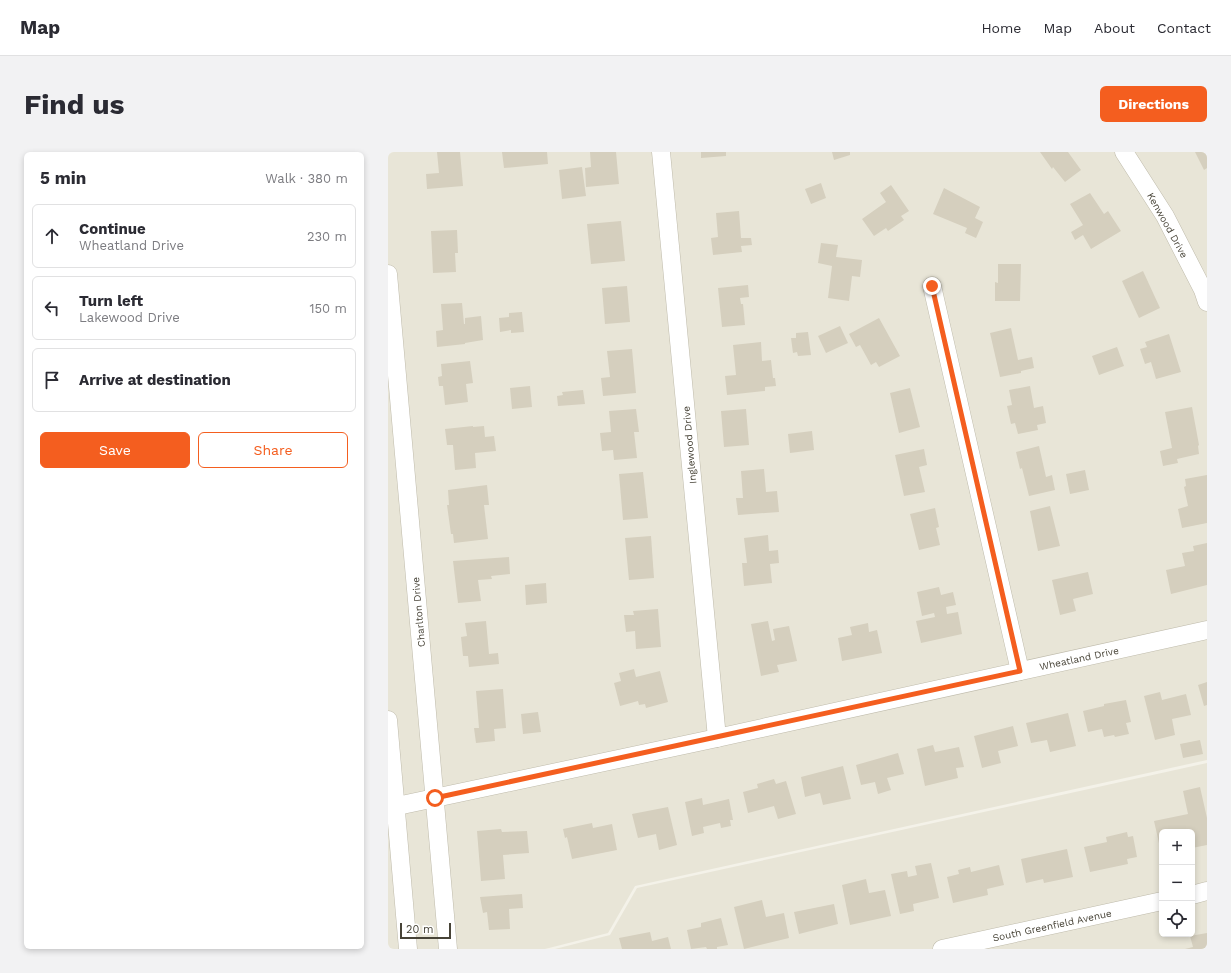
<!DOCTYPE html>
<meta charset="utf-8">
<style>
body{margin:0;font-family:"Work Sans",sans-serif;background:#f2f2f3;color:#2b2b33}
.controls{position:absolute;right:12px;bottom:12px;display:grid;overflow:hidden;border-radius:6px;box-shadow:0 2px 6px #0003}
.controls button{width:36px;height:36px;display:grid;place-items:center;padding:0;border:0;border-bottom:1px solid #e1e1e2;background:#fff;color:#2b2b33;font:20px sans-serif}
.scale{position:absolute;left:12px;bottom:10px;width:51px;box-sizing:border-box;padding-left:4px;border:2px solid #474337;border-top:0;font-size:11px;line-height:14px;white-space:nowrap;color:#474337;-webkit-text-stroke:3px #fff;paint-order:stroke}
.stop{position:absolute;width:12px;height:12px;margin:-9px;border:3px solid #f45e1f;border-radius:50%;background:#fff}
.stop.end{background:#f45e1f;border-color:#fff;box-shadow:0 1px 4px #0008}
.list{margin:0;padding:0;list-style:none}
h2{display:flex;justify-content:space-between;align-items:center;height:52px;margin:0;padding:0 16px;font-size:17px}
h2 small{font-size:13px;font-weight:400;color:#7c7c81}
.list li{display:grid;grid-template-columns:26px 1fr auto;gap:12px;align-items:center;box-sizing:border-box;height:64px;margin:0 8px 8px;padding:0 8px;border:1px solid #e1e1e2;border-radius:6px}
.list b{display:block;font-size:15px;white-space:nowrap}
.list p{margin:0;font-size:13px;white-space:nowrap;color:#7c7c81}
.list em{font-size:13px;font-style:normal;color:#7c7c81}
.actions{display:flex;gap:8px;padding:12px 16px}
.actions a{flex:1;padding:9px 0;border:1px solid #f45e1f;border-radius:6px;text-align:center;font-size:14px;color:#f45e1f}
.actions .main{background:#f45e1f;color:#fff}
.icon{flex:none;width:22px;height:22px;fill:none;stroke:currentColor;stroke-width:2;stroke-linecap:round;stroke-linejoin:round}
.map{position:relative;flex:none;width:819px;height:797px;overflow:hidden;border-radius:6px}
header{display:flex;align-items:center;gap:24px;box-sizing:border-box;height:56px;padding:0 20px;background:#fff;border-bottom:1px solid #e1e1e2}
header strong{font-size:19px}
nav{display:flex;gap:22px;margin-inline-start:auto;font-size:14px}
.intro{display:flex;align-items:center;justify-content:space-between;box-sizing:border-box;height:96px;padding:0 24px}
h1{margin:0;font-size:28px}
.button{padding:10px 18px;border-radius:6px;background:#f45e1f;color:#fff;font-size:14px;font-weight:700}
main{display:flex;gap:24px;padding:0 24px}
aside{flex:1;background:#fff;border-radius:6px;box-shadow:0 2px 6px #0003}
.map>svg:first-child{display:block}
.residential{fill:#e8e5d7;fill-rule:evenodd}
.building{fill:#d5cfbe}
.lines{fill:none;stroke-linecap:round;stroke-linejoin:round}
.street-casing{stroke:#bfbbab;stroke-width:19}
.street{stroke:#fff;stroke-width:18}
.route{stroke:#f45e1f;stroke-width:5}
.labels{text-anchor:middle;stroke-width:3;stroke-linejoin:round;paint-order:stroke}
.street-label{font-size:10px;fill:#474337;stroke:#fff}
</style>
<header>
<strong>Map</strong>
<nav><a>Home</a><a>Map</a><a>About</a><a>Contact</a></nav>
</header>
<div class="intro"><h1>Find us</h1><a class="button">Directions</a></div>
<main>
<aside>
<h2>5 min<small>Walk · 380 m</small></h2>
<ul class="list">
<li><svg class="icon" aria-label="ahead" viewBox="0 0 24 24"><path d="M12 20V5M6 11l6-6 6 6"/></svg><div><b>Continue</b><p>Wheatland Drive</p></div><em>230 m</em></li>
<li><svg class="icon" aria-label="left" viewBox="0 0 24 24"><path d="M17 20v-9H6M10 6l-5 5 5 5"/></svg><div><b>Turn left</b><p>Lakewood Drive</p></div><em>150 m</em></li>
<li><svg class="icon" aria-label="arrive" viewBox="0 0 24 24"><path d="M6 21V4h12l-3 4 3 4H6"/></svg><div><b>Arrive at destination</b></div></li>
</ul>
<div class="actions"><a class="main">Save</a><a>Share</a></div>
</aside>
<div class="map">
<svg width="819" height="797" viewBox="0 0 819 797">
<rect width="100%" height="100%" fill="#f4f2e9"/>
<g class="residential">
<polygon points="0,0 819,0 819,608 247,734 220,781 157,797 0,797"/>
<path d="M819 611V797H167L222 783 249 736ZM774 680H804V782H774Z"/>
</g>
<g class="building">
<polygon points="49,0 72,0 75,34 39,37 38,22 51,21"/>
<polygon points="114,0 159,0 160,12 116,16"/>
<polygon points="202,0 228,0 231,32 198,35 197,16 203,15"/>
<polygon points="313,0 338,0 338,4 313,6"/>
<polygon points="444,0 462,0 462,3 446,8"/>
<polygon points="652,0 680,0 693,18 677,30 665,15 664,17"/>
<polygon points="807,0 819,0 819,16 816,18"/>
<polygon points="194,15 198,44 174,47 171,18"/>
<polygon points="433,31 438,46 423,52 417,37"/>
<polygon points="503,33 521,59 513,64 516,68 500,79 498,76 486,84 474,67 498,50 492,41"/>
<polygon points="556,36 592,55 587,66 595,70 588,86 577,81 579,76 545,62"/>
<polygon points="702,41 716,62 720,59 733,79 703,97 695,83 687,88 683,80 695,73 682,52"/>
<polygon points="351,59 353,86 363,86 364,93 353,94 354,100 325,103 323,86 330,85 328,61"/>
<polygon points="233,69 237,109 203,112 199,72"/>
<polygon points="69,78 70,101 67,101 68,120 45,121 43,79"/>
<polygon points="433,91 450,93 448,105 474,108 472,125 464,124 461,149 440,146 444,114 430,111"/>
<polygon points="610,112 633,112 632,149 607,149 607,130 610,131"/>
<polygon points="755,119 772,156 751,166 734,129"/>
<polygon points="360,133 361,145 352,146 353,152 355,152 357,173 334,175 330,136"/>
<polygon points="239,134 242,170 217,172 214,136"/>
<polygon points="74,151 76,172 77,172 77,166 93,164 95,188 77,191 77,192 49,195 48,179 55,178 53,152"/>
<polygon points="134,160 136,180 123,181 123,178 112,180 111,166 121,165 121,161"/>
<polygon points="491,166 512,204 491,215 488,210 483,213 472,193 468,195 461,182"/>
<polygon points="452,174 460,191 438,201 430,184"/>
<polygon points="623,176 630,208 644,205 646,216 633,219 633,221 612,225 602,181"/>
<polygon points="420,180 423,203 410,204 409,200 405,201 403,186 408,186 408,181"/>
<polygon points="781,182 793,220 768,227 763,210 757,212 752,197 759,195 757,190"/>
<polygon points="373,190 374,209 383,208 385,226 387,226 388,234 377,235 377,239 339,243 337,224 348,223 345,193"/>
<polygon points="729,195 736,214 711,223 704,204"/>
<polygon points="244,197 248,241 215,244 213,226 222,225 219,199"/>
<polygon points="82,209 85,231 78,232 80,250 57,253 55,234 51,234 50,225 54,224 53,212"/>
<polygon points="142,234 144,255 124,257 122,236"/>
<polygon points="642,234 646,256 655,254 658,271 649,273 650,278 630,282 627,271 623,272 619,254 624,253 621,238"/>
<polygon points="522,236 532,275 511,281 502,241"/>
<polygon points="195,238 197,252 170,254 169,244 175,243 174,240"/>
<polygon points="804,255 811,293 810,294 811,302 789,307 790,311 775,314 772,299 784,296 777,260"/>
<polygon points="248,257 251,280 246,280 249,306 226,308 225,298 214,299 212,281 223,280 221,259"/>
<polygon points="358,257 361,293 336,295 333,259"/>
<polygon points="85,274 85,275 96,274 97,285 106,284 108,299 87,301 88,316 67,318 65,293 59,293 57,277"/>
<polygon points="424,279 426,298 402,301 400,282"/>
<polygon points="651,294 658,325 664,323 667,338 641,344 634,316 632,317 628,300"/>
<polygon points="536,297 539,313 531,315 537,340 516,344 507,303"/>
<polygon points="376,317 378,340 389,339 391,360 350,363 348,346 355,346 353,319"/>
<polygon points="697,318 701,338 682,342 678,322"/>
<polygon points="255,320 260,366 235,368 231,322"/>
<polygon points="819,323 819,371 794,376 790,357 800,354 796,335 798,334 797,327"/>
<polygon points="99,333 101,353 96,353 100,387 66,391 65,382 63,382 59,353 61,353 60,338"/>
<polygon points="662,354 672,394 650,399 642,359"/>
<polygon points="547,356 551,375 548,376 552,393 531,398 522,362"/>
<polygon points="380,383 381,399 390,398 391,411 382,412 384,431 356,434 354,411 359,411 356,386"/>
<polygon points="263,384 266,426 241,428 237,386"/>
<polygon points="819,391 819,433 783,442 778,418 797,414 794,401 806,399 805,394"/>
<polygon points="121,405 122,422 103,424 104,427 90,428 93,449 70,451 65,409"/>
<polygon points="700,420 705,442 685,447 688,459 672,463 664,428"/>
<polygon points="158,431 159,451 138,453 137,433"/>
<polygon points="551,435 553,443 565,440 568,453 558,455 559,462 570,460 574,482 533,491 528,469 547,465 546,461 534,464 529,440"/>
<polygon points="270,457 273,495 248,497 247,479 238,480 236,463 246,463 245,459"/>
<polygon points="98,469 101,502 110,501 111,512 81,515 80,504 75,504 73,485 79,484 77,471"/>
<polygon points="380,469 384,489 387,488 385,477 401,474 409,509 389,513 391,520 373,524 363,472"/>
<polygon points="480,471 481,480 489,478 494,501 454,509 450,486 464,483 462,475"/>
<polygon points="246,517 248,525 272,519 280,550 258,556 257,552 251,553 250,549 232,554 226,531 233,529 231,521"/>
<polygon points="819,530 819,553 816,554 810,533"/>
<polygon points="115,537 118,576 106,577 107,589 88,591 86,576 91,576 88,539"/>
<polygon points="772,540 774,548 798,542 803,563 784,567 787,583 767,588 756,544"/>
<polygon points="738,548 743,570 738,571 741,582 727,585 726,583 716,585 714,577 700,580 695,559 716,554 716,552"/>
<polygon points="150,560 153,580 135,582 133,562"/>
<polygon points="680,561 688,594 662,600 659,588 643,591 638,571"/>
<polygon points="625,574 630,594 610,599 613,611 594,616 586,584"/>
<polygon points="812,588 815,602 795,606 792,592"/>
<polygon points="545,593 547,600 571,595 576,615 568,616 570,626 537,634 529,597"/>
<polygon points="510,601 516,622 499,626 503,638 490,642 487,630 473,633 468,613"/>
<polygon points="455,614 463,647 435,653 432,641 417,645 413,625"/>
<polygon points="386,627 388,632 398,629 408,662 390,667 386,654 360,661 355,640 370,636 369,632"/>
<polygon points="812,635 819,666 819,693 804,696 804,680 774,680 773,700 766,669 800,662 795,639"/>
<polygon points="314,646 315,653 341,647 345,668 342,668 343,674 333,676 332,671 315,675 316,681 304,684 297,650"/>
<polygon points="280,655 289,693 271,698 268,682 250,686 244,662"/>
<polygon points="204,671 205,676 224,672 229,698 184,707 179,685 177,686 175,677"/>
<polygon points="113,677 114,680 139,679 141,701 115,703 117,727 93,729 89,679"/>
<polygon points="739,680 740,685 745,684 749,705 739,707 740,712 702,720 696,695 719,690 718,685"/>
<polygon points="679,697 685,725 656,731 655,727 638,731 633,707"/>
<polygon points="543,711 551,746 525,752 526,759 512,762 503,722 519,719 520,725 529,723 527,714"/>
<polygon points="611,713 616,733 599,737 600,743 565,751 559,725 571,722 570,718 582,715 583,720"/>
<polygon points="478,727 481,741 497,738 503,764 462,773 454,733"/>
<polygon points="134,742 135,756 121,757 122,777 101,778 99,760 95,761 92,745"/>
<polygon points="374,748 378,765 396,761 401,786 356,797 346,755"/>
<polygon points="446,752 450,772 411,782 406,760"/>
<polygon points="333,766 340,793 329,795 329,797 319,797 318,795 303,797 299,778 313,775 313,771"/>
<polygon points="262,780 264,789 280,785 283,797 234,797 231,786"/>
<polygon points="819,781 819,797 797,797 805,795 802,784"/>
</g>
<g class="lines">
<g class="street-casing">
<g id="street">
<polyline points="273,0 329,586"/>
<polyline points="736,0 777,64 815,138 819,150"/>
<polyline points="0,122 60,797"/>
<polyline points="544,134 632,519"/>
<polyline points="0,568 20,797"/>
<polyline points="0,656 329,586 819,478"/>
<polyline points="804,743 819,739"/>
<polyline points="554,797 774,749"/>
</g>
</g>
<use href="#street" class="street"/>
</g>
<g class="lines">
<polyline class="route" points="47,646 632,519 544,134"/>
</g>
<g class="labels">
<g class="street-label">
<text transform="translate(780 73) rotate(61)" y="4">Kenwood Drive</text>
<text transform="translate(301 293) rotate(-95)" y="4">Inglewood Drive</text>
<text transform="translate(30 460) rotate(-95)" y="4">Charlton Drive</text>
<text transform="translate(691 506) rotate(-12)" y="4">Wheatland Drive</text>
<text transform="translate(664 773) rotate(-12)" y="4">South Greenfield Avenue</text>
</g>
</g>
</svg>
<div class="controls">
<button>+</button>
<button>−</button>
<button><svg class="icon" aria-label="locate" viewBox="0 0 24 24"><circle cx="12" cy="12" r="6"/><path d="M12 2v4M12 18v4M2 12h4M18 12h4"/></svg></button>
</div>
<div class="scale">20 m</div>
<div class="stop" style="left:47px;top:646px"></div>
<div class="stop end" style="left:544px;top:134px"></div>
</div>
</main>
